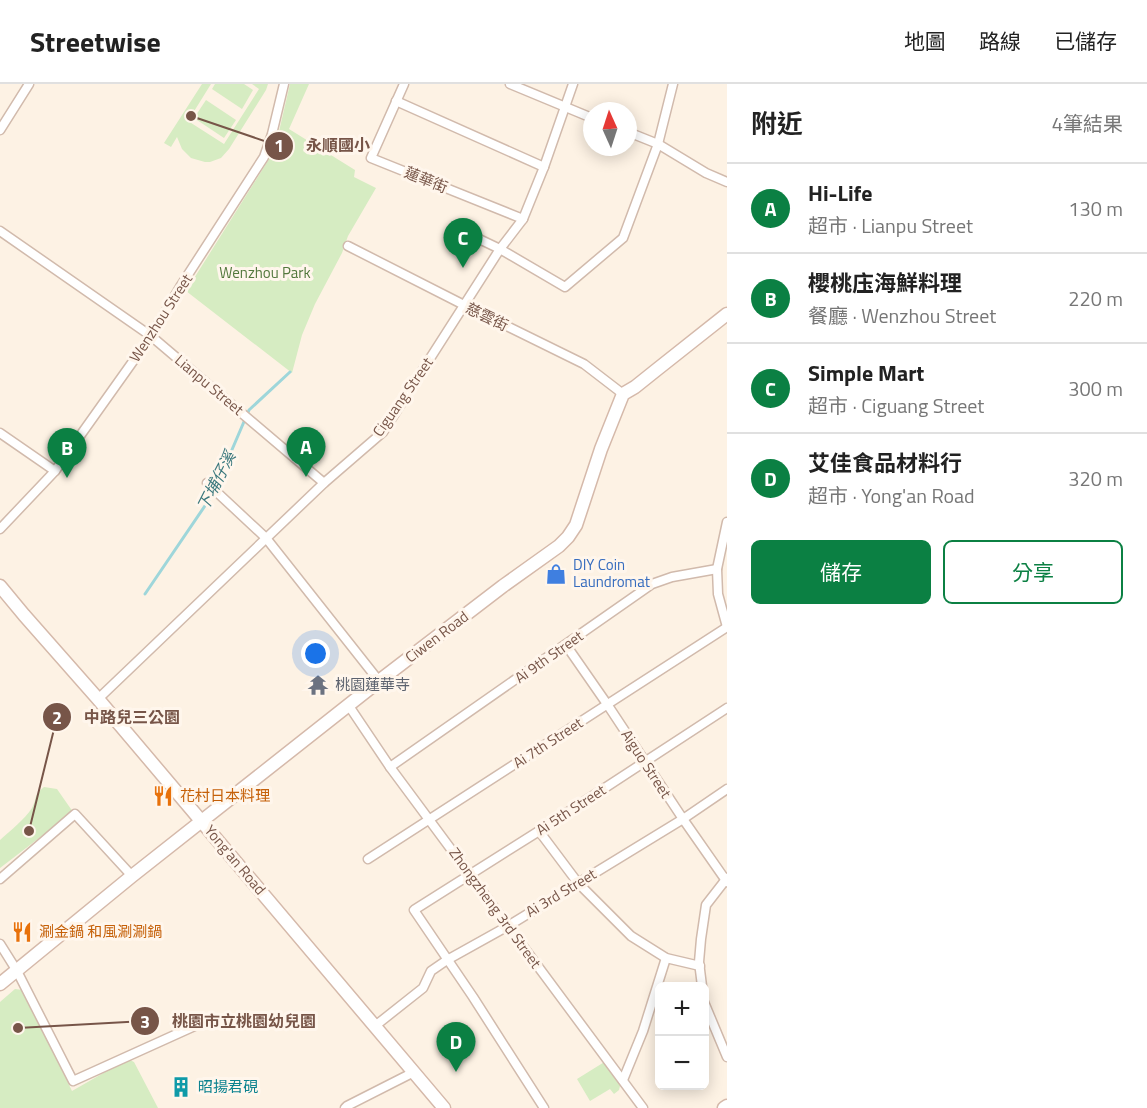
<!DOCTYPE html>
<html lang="zh-TW">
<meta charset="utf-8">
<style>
body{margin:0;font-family:"Titillium Web","Noto Sans TC",sans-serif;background:#f2f2f2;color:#222}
.controls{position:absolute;right:18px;bottom:18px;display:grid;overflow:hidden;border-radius:9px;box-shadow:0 3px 15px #0003}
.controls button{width:54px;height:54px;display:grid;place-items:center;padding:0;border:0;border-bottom:2px solid #e0e0e0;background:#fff;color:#222;font:30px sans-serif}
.compass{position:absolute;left:583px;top:18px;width:54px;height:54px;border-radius:50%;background:#fff;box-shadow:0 3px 15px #0003;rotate:357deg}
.you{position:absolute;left:316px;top:570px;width:21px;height:21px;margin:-15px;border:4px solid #fff;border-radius:50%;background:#1a73e8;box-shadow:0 0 0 9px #1a73e833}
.badge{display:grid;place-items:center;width:39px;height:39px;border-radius:50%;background:#0b8043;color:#fff;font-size:20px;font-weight:700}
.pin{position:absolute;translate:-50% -50px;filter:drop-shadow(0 2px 3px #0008)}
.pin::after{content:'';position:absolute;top:32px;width:21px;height:18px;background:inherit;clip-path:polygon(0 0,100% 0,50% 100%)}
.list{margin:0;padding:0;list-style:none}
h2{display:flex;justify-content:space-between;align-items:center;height:78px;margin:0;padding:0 24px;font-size:26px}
h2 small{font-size:20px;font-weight:400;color:#767676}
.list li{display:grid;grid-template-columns:39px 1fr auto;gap:18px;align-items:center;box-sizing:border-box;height:90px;padding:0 24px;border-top:2px solid #e0e0e0}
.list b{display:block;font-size:22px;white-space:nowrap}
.list p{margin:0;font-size:20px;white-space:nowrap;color:#767676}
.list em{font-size:20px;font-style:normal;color:#767676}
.actions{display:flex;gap:12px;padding:18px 24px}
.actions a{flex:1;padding:14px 0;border:2px solid #0b8043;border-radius:9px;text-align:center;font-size:21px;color:#0b8043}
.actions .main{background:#0b8043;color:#fff}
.map{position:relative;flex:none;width:727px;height:1024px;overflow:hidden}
header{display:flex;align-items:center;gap:36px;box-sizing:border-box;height:84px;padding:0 30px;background:#fff;border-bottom:2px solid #e0e0e0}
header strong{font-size:28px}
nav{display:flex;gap:33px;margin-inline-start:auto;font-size:21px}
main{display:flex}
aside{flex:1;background:#fff}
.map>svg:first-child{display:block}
.green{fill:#d6ecc2}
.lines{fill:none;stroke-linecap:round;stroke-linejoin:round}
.stream{stroke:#9ed6da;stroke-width:3}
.street-casing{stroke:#d1baac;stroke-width:11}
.secondary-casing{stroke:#d5b9aa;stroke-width:15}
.street{stroke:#fff;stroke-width:8}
.secondary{stroke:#fff;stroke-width:12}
.labels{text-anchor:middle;stroke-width:6;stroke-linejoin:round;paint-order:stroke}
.street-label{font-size:15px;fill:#775548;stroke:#fff6ec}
.park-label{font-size:15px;fill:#53783d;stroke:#fff6ec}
.shop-label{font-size:15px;fill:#366cbe;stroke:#fff6ec;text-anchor:start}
.worship-label{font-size:15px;fill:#5b616d;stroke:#fff6ec;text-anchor:start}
.food-label{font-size:15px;fill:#c56008;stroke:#fff6ec;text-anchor:start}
.culture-label{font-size:15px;fill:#0d838f;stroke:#fff6ec;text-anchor:start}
.water-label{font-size:16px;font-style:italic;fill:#3b787d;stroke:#fff6ec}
.leader{fill:none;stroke:#775548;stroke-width:2}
.callout-dot{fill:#775548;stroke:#fff6ec;stroke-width:2}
.mark-label{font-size:18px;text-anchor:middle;font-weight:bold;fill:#fff}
.callout-label{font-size:16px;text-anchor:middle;font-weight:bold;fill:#775548;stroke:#fff6ec;stroke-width:6;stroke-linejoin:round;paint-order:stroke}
</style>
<header>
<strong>Streetwise</strong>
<nav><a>地圖</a><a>路線</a><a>已儲存</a></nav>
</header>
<main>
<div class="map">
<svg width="727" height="1024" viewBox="0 0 727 1024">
<rect width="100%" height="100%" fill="#fdf2e4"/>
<g class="green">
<polygon points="202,0 211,0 188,37 224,60 259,5 252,0 268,0 266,6 229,65 221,74 210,78 205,78 191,74 182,65 177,53 171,63 164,59"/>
<polygon points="215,0 244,0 253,6 242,25 212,5"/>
<polygon points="290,0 309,0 289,45 355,86 354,93 376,104 348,152 342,169 315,220 302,251 292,289 186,207 271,72 277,56"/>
<polygon points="206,16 236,36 224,54 194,34"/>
<path d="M44 703 57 705 73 728 0 784V756C11 746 24 736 32 724 38 713 32 713 44 703Z"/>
<polygon points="15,905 23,906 72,1007 128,975 134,978 158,1024 0,1024 0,918"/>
<polygon points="606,977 621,998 619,1006 614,1010 610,1005 590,1017 577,995"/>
</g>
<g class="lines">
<polyline class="stream" points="145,510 213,410 249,326 290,288"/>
<g class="street-casing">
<g id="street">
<polyline points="404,0 371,74 523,135"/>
<polyline points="510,0 592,34"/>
<polyline points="396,17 544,83"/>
<polyline points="0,46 29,0"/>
<polyline points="628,48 658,60 706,89 727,98"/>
<polyline points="456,144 500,165 565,203 623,154 658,60 673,0"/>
<polyline points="0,147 151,252 324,399"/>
<polyline points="348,162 464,221 584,280 623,310"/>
<polyline points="0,349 55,387"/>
<polyline points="207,399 266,454 379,597"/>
<polyline points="727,438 717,485 718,510 727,543"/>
<polyline points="0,445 55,387 151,252 180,203 264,73 272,50 284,0"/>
<polyline points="566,561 607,620 683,735 727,798"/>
<polyline points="98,615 324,399 383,348 500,165 523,135 544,83 573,0"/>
<polyline points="349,622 390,683 643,1024"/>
<polyline points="390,683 652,500 672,493 717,485"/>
<polyline points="539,747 578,799 631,852 666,874 700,882"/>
<polyline points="368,775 727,543"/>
<polyline points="0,795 75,730 132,792"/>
<polyline points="0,860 17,887 73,997 199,940"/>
<polyline points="702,902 699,878 701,855 706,821 727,794"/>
<polyline points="704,918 727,973"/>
<polyline points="375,942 423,904 431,887 447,876 508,842 683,735 727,705"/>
<polyline points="623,996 643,947 666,874"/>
<polyline points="345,1024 347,1022 414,988"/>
<polyline points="544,1024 473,913 414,826 539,747 727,624"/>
</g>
</g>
<g class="secondary-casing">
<g id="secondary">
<polyline points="0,502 24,531 98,615 444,1024"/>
<polyline points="0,900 132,792 379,597 503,502 559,462 568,453 576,441 601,365 623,310 635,303 655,287 727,230"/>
<polyline points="724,1024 727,1022"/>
</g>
</g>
<use href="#street" class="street"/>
<use href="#secondary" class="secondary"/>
</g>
<defs>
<g id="shop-bare" transform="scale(1.62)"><path d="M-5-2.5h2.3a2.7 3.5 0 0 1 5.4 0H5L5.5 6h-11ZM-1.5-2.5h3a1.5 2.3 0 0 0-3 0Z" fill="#3f7fe0" stroke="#fff6ec" stroke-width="2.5" paint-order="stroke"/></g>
<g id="temple-bare" transform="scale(1.62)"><path d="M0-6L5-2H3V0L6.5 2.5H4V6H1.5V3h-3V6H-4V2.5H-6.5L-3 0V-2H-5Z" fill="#6b7280" stroke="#fff6ec" stroke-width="2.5" paint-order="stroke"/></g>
<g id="restaurant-bare" transform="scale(1.62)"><path d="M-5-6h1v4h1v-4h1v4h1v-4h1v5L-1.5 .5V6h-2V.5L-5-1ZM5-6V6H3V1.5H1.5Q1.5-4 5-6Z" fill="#e8710a" stroke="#fff6ec" stroke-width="2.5" paint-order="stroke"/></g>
<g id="building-bare" transform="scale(1.62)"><path d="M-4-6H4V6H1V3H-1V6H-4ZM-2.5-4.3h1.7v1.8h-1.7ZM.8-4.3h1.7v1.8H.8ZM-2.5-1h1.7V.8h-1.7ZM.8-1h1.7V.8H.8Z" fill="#0f9aa8" stroke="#fff6ec" stroke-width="2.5" paint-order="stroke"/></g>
</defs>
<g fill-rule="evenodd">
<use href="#shop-bare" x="556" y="490"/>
<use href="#temple-bare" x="318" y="601"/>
<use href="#restaurant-bare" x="163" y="712"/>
<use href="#restaurant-bare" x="22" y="848"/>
<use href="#building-bare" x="181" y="1003"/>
</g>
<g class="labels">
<g class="street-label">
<text transform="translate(426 96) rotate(22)" y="5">蓮華街</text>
<text transform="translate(487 233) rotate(26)" y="5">慈雲街</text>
<text transform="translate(161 234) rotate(-57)" y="5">Wenzhou Street</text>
<text transform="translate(209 301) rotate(40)" y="5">Lianpu Street</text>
<text transform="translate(403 313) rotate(-55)" y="5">Ciguang Street</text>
<text transform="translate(437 553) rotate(-37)" y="5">Ciwen Road</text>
<text transform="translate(549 573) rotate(-35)" y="5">Ai 9th Street</text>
<text transform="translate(548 659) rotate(-33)" y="5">Ai 7th Street</text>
<text transform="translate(646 680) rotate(57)" y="5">Aiguo Street</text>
<text transform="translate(571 726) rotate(-33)" y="5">Ai 5th Street</text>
<text transform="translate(235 776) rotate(50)" y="5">Yong'an Road</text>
<text transform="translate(561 809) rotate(-31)" y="5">Ai 3rd Street</text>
<text transform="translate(495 824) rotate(54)" y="5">Zhongzheng 3rd Street</text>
</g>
<g class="park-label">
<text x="265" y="194">Wenzhou Park</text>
</g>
<g class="shop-label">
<text x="573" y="486">DIY Coin<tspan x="573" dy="17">Laundromat</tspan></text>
</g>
<g class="worship-label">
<text x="335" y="606">桃園蓮華寺</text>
</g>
<g class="food-label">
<text x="180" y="717">花村日本料理</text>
<text x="39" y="853">涮金鍋 和風涮涮鍋</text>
</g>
<g class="culture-label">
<text x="198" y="1008">昭揚君硯</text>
</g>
<g class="water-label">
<text transform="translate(216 397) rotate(-63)" y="6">下埔仔溪</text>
</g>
</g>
<path class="leader" d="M191 32L279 62M29 747L57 633M18 944L145 937"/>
<g class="callout-dot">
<circle cx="191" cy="32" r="6"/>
<circle cx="29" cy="747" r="6"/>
<circle cx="18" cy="944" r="6"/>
<circle cx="279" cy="62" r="15"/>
<circle cx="57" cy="633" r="15"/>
<circle cx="145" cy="937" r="15"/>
</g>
<g class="mark-label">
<text x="279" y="68">1</text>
<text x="57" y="640">2</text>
<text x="145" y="944">3</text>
</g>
<g class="callout-label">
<text x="338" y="67">永順國小</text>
<text x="132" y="639">中路兒三公園</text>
<text x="244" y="943">桃園市立桃園幼兒園</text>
</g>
</svg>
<div class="controls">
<button>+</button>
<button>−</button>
</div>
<svg class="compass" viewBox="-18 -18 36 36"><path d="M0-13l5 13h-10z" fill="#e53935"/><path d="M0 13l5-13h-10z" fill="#767676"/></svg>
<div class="you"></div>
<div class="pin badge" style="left:306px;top:393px">A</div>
<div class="pin badge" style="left:67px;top:394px">B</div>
<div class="pin badge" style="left:463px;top:184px">C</div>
<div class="pin badge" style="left:456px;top:988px">D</div>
</div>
<aside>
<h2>附近<small>4筆結果</small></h2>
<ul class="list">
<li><span class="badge">A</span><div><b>Hi-Life</b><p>超市 · Lianpu Street</p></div><em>130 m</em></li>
<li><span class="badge">B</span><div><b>櫻桃庒海鮮料理</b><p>餐廳 · Wenzhou Street</p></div><em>220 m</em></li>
<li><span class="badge">C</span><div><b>Simple Mart</b><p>超市 · Ciguang Street</p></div><em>300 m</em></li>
<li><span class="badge">D</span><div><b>艾佳食品材料行</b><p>超市 · Yong'an Road</p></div><em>320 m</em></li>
</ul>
<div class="actions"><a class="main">儲存</a><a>分享</a></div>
</aside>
</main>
